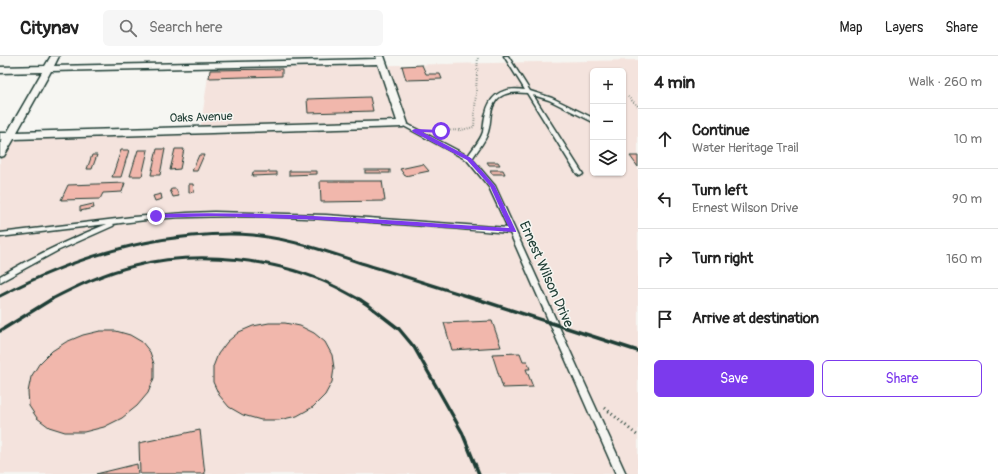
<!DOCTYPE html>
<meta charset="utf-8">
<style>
body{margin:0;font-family:Pangolin,sans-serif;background:#f6f6f6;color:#222}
.controls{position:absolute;right:12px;top:12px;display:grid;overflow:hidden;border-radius:6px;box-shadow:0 1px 3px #0004}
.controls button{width:36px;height:36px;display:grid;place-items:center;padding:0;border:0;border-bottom:1px solid #e0e0e0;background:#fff;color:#222;font:20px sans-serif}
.stop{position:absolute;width:12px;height:12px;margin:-9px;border:3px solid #7c3aed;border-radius:50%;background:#fff}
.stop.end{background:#7c3aed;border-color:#fff;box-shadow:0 1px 4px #0008}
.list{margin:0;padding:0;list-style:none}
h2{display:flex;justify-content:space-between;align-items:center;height:52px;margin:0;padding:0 16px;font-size:17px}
h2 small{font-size:13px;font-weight:400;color:#767676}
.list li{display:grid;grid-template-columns:26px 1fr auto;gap:12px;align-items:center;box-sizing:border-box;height:60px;padding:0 16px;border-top:1px solid #e0e0e0}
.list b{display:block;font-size:15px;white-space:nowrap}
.list p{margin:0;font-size:13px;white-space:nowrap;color:#767676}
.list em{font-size:13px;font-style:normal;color:#767676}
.actions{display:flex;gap:8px;padding:12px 16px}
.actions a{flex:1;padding:9px 0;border:1px solid #7c3aed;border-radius:6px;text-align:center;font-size:14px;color:#7c3aed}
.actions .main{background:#7c3aed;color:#fff}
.icon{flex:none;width:22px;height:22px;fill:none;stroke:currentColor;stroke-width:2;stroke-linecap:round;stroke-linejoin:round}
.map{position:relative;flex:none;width:638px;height:418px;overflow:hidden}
header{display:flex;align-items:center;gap:24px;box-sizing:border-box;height:56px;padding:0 20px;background:#fff;border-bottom:1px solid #e0e0e0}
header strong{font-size:19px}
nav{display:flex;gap:22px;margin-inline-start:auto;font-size:14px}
.search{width:280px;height:36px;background:#f6f6f6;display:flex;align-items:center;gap:10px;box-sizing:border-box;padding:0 14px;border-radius:6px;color:#767676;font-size:15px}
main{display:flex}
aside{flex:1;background:#fff}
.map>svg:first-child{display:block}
.built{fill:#f4e3dd;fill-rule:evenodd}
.building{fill:#f1b7ac;stroke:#1f3d34}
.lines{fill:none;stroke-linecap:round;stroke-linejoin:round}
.lane-casing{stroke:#1f3d34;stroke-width:3}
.street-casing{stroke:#1f3d34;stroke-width:3}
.path-far1{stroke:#1f3d34;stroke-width:2;stroke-dasharray:0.5 2;stroke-linecap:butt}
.path{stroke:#1f3d34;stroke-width:3;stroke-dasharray:1 3.5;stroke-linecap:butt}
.lane{fill:#f6f6f2;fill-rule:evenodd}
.street{fill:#f6f6f2;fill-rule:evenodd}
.rail-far1{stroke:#1f3d34;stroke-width:3}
.rail{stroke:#1f3d34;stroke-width:3.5}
.route{fill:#7c3aed}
.labels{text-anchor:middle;stroke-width:3;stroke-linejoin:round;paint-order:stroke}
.far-street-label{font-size:12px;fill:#1f3d34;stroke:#f6f6f2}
.street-label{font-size:14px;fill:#1f3d34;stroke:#f6f6f2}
</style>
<header>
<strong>Citynav</strong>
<div class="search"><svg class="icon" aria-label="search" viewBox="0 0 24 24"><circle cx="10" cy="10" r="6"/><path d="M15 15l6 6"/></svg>Search here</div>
<nav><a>Map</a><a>Layers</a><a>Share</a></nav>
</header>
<main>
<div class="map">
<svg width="638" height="418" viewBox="0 0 638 418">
<rect width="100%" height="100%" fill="#f6f6f2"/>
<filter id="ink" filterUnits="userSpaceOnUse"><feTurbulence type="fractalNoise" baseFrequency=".025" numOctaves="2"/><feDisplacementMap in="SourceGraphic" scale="8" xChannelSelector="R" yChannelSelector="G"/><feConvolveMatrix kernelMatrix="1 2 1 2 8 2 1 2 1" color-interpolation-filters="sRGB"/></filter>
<g filter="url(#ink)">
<path class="built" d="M638 4V418H0V87L3 82 200 76 209 13ZM593 15H623V117H593Z"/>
<g class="building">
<polygon points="422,9 426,18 440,18 442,23 406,24 402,10"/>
<polygon points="282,13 282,20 209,22 210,14"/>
<polygon points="370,41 373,55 308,57 307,43"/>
<polygon points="157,93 165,93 160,119 151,119"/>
<polygon points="175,93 184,93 180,113 170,114"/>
<polygon points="121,94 129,94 121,121 112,121"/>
<polygon points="138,94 148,94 142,120 130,120"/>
<polygon points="92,99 97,99 92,113 87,113"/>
<polygon points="199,99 204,99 197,115 192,115"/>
<polygon points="630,100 638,100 638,111"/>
<polygon points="487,106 498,106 500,109 489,109"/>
<polygon points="423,108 429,115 405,120 400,113"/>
<rect x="365" y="114" width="25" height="3"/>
<polygon points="490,114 503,114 505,118 492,118"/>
<polygon points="289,115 317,115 317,118 289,119"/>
<polygon points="253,116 277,116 277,119 252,120"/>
<polygon points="320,125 382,125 385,145 321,146"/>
<polygon points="125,127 122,136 103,137 100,143 61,144 68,129"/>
<polygon points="189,128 193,128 194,136 189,137"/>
<polygon points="172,133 176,133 179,140 173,141 170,134"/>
<polygon points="161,138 162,143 155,145 153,140"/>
<polygon points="93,148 94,152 80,155 80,151"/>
<polygon points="492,265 501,291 452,294 444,267"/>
<polygon points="269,267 285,267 300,270 314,277 325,286 332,299 334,312 332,326 325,339 313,351 297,360 279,364 261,364 243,359 229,351 219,339 213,326 213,311 218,298 227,286 239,276 253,270"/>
<polygon points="100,275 116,275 130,279 142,286 150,296 154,308 154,322 148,337 137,350 122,362 104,371 84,376 65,376 49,371 37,362 29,350 28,336 31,321 39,308 52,295 66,286 83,279"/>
<polygon points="520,297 523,305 527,305 530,313 526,313 533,331 503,332 492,298"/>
<polygon points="200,374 205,418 140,418 139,387"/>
<polygon points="137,408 138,418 96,418"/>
</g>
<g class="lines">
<g class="lane-casing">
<path id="lane" d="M504 0H508L530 35 552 42 593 62V66L549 44 533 39 583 118 580 120 577 118 527 37C509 35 495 37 491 57 490 63 490 70 488 76 485 86 477 94 472 103L495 130 626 418H616L510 177C403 169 296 157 189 161 164 161 138 165 113 168L114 169 113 170 57 195 0 226V220C34 200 70 183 107 168L0 181V177L133 161 187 157 214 156 326 159 508 172 489 131 467 104 400 68 401 67H405L468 100C473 92 480 85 483 76 484 69 484 63 486 57 491 36 506 31 525 34Z"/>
</g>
<g class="street-casing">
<path id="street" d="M51 0H59L54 10 377 3 376 0H384L408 68 403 71 14 83 4 100 0 101V89L3 83H0V77H7L42 16 0 17V11L45 10ZM378 8 397 65 17 76 51 15Z"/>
</g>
<g class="path-far1">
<polyline points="628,41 638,50"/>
<polyline points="438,75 461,74 474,71 478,0"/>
</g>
<polyline class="path" points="605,352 638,380"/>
<use href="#lane" class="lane"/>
<use href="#street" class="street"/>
<g class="rail-far1">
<path d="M0 240C61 208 123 186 192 180 212 178 233 177 253 179 290 183 326 195 361 207 401 219 440 232 480 244"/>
<path d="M50 244C77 230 104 217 134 210 196 194 277 202 334 230 343 234 352 240 361 244"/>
</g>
<g class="rail">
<polyline points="359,243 368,249 399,273 414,291 462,376 479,418"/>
<polyline points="477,243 638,295"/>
<polyline points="0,275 52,243"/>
</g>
</g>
</g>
<path class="route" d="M415 73 442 74V76L441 77 422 76 471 102 495 130 516 175V176L323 164 214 160 156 162 153 160 156 158C274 154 392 165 509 172L490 130 467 104 413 76 412 74Z"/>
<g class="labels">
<g class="far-street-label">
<text transform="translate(201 61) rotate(-2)" y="4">Oaks Avenue</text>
</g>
<g class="street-label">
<text transform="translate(547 218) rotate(66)" y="5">Ernest Wilson Drive</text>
</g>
</g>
</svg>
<div class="controls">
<button>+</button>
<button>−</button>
<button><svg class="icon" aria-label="layers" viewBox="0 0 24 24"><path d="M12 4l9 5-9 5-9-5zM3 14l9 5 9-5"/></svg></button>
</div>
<div class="stop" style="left:441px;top:75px"></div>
<div class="stop end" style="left:156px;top:160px"></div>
</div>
<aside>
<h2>4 min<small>Walk · 260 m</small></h2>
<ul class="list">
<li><svg class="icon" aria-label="ahead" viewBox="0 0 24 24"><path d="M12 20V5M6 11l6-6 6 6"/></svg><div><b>Continue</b><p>Water Heritage Trail</p></div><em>10 m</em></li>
<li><svg class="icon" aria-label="left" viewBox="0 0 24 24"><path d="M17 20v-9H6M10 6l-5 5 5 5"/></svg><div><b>Turn left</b><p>Ernest Wilson Drive</p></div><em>90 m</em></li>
<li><svg class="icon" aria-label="right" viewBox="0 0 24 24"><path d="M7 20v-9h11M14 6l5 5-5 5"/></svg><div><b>Turn right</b></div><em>160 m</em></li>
<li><svg class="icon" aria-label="arrive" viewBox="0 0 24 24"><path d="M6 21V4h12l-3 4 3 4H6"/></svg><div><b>Arrive at destination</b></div></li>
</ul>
<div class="actions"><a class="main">Save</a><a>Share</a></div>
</aside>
</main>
